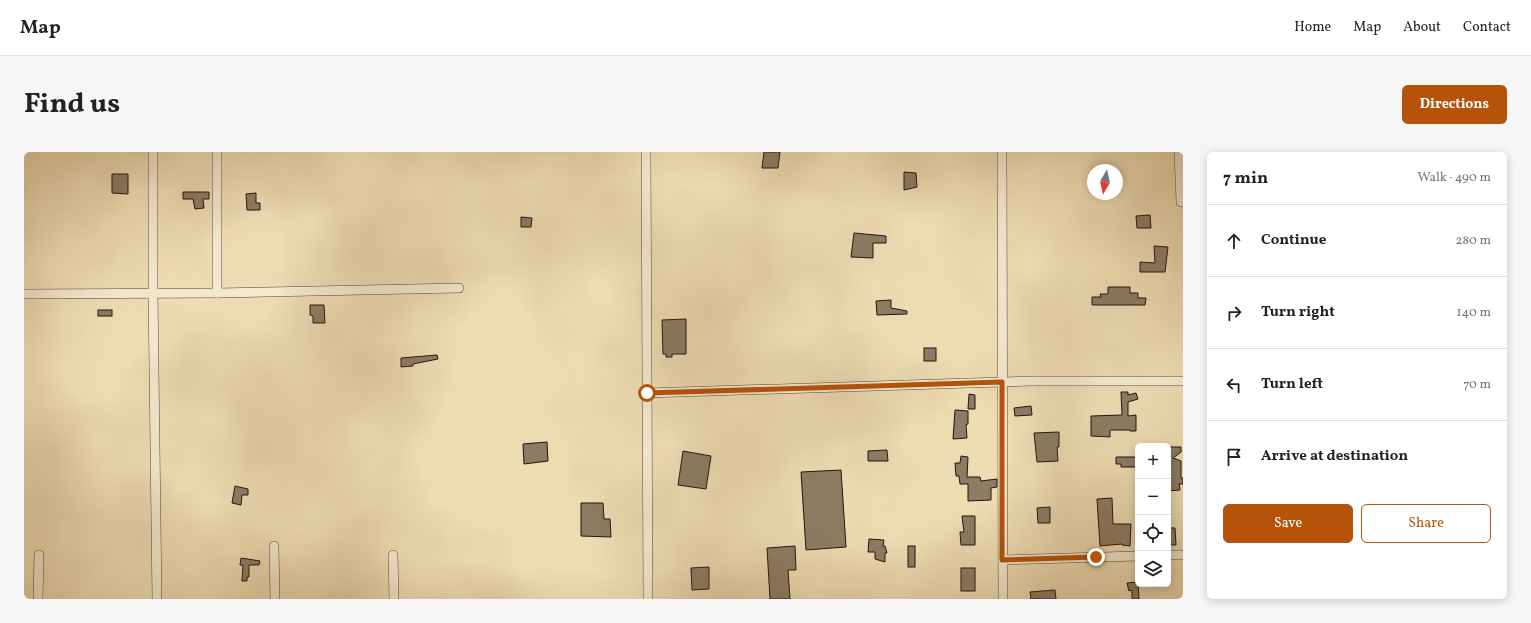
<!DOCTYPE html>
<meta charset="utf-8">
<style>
body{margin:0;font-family:Vollkorn,serif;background:#f6f6f6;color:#222}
.controls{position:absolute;right:12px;bottom:12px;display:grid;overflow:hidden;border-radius:6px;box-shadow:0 2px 10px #0003}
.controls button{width:36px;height:36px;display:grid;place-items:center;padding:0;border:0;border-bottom:1px solid #e0e0e0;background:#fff;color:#222;font:20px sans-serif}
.compass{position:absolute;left:1063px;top:12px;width:36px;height:36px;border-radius:50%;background:#fff;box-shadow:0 2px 10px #0003;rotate:189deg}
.stop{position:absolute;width:12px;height:12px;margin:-9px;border:3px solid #b45309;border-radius:50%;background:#fff}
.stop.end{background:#b45309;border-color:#fff;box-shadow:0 1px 4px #0008}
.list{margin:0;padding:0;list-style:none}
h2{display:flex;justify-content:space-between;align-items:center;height:52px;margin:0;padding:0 16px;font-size:17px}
h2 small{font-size:13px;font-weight:400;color:#767676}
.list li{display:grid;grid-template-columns:26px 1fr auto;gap:12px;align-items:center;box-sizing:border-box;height:72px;padding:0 16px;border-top:1px solid #e0e0e0}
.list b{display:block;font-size:15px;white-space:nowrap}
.list em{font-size:13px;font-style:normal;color:#767676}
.actions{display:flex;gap:8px;padding:12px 16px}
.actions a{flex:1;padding:9px 0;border:1px solid #b45309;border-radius:6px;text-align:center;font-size:14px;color:#b45309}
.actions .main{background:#b45309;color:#fff}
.icon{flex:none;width:22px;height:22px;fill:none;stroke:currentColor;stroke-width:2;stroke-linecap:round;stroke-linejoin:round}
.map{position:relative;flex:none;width:1159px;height:447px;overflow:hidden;border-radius:6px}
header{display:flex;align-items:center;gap:24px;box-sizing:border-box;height:56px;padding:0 20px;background:#fff;border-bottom:1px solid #e0e0e0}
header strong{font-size:19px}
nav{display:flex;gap:22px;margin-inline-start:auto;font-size:14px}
.intro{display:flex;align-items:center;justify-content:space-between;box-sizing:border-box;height:96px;padding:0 24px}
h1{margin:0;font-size:28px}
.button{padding:10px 18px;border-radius:6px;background:#b45309;color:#fff;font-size:14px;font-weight:700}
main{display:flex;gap:24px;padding:0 24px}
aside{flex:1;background:#fff;border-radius:6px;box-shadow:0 2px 10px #0003}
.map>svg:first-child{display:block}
.building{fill:#8b7c63;stroke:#21150e}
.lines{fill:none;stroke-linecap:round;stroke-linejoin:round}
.minor-casing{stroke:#544637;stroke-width:10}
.minor{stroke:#f3e8cd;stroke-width:9}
.route{stroke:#b45309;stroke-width:5}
</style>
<header>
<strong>Map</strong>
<nav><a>Home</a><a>Map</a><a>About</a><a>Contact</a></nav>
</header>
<div class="intro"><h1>Find us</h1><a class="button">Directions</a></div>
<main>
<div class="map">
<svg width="1159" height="447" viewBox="0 0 1159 447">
<rect width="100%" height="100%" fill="#eddbb2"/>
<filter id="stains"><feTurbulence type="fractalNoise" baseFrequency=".005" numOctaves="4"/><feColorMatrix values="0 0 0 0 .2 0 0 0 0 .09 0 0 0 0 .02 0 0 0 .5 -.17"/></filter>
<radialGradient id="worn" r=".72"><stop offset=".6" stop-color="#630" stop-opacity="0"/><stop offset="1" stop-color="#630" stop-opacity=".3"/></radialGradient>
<g class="building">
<polygon points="740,0 756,0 754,16 738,16"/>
<polygon points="880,20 892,21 893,35 880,38"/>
<polygon points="88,22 104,22 104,42 88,41"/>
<polygon points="159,40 185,40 185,47 179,47 180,56 171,57 169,47 159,47"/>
<polygon points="232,41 232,51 236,51 236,58 223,58 222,42"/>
<polygon points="1126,63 1127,76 1113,76 1112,64"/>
<polygon points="497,65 508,66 507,75 497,75"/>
<polygon points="830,81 862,84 862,91 849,91 849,106 827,105"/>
<polygon points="1130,94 1144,95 1141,120 1116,120 1116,110 1131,111"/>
<polygon points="1084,135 1106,135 1106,141 1114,141 1114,146 1122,146 1121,153 1068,153 1068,145 1077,145 1076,142 1084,142"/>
<polygon points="867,148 867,156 883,159 883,162 853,163 852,149"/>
<polygon points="286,153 300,153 301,171 289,171 289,164 286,163"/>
<rect x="74" y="158" width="14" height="6"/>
<polygon points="662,167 662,202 648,202 648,205 642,205 642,202 639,202 638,168"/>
<rect x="900" y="196" width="12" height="13"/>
<polygon points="413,203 414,207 389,212 389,214 377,215 377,206"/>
<polygon points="1097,240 1104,240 1104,243 1112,241 1114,247 1104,250 1104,264 1112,263 1112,279 1106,279 1106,278 1086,278 1086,285 1067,284 1067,264 1098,263"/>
<polygon points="945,242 951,243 951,257 944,257"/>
<polygon points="1007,254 1008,263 991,264 990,256"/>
<polygon points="931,258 944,259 944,272 942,273 943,286 929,287"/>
<polygon points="1035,280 1035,295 1033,295 1034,309 1013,310 1010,281"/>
<polygon points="523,290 524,309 500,312 499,292"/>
<polygon points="1144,295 1157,295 1157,300 1149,306 1157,309 1157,326 1159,326 1159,332 1155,332 1156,338 1144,339"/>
<polygon points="863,298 864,309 844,309 844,299"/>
<polygon points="659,299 687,304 682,337 654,333"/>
<polygon points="937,304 944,305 943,325 956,325 957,329 973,327 973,335 967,336 967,348 944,349 944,332 936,332 935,324 932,324 931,311 936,311"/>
<polygon points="1092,305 1114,305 1114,315 1097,315 1097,312 1092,312"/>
<polygon points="817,318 822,395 782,398 777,320"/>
<polygon points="211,334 224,337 224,343 218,343 217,353 208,351"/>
<polygon points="1088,346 1089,372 1107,372 1106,394 1098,393 1098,392 1076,394 1073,347"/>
<polygon points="557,351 579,351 580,367 586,367 587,385 557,384"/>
<polygon points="1026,355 1026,371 1014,371 1013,356"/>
<polygon points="938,364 951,364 951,393 937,393 936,380 940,380"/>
<polygon points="1144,376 1151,376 1152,393 1144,393"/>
<polygon points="845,387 860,388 859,394 861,394 863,401 861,401 861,410 851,407 851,400 844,400"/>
<polygon points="771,394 772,418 764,418 766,447 746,447 743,396"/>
<rect x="884" y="394" width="7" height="21"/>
<polygon points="217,406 236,409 235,413 225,413 225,425 223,425 223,429 218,429 219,413 216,413"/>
<polygon points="685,415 685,437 668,438 667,416"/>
<rect x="937" y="416" width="14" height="23"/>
<polygon points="1114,430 1115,447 1108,447 1108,438 1105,439 1103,431"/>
<polygon points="1031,438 1032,447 1007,447 1006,440"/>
</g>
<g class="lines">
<g class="minor-casing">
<g id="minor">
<polyline points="129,0 129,140 133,447"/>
<polyline points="622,0 624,447"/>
<polyline points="978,0 979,447"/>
<polyline points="1155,0 1157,50"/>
<polyline points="193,141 193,0"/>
<polyline points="0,142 193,141 435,136"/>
<polyline points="623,241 1009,229 1159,229"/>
<polyline points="250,394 251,447"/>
<polyline points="369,403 370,447"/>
<polyline points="1144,403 1159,403"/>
<polyline points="979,408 1114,404"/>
<polyline points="14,447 15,403"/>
</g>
</g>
<use href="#minor" class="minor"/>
</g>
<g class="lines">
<polyline class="route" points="623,241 978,230 978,408 1072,405"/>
</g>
<rect width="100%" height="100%" filter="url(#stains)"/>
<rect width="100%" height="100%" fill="url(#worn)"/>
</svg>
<div class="controls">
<button>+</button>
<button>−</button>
<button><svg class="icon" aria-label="locate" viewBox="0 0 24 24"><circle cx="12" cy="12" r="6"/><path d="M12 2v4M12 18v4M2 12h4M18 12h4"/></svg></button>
<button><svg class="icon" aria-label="layers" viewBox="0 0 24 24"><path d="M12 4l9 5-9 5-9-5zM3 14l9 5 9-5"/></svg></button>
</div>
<svg class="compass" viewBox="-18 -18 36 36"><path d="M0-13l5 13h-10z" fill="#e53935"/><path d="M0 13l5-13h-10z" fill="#767676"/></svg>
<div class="stop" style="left:623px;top:241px"></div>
<div class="stop end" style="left:1072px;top:405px"></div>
</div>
<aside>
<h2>7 min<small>Walk · 490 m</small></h2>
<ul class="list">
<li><svg class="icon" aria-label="ahead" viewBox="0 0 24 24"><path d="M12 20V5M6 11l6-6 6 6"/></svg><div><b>Continue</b></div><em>280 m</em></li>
<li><svg class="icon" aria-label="right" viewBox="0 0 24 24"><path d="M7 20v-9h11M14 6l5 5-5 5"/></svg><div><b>Turn right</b></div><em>140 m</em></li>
<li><svg class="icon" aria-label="left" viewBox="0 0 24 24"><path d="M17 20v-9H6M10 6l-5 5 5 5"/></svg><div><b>Turn left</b></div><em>70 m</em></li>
<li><svg class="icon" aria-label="arrive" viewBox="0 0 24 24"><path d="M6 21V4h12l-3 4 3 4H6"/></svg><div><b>Arrive at destination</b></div></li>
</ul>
<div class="actions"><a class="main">Save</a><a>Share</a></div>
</aside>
</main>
